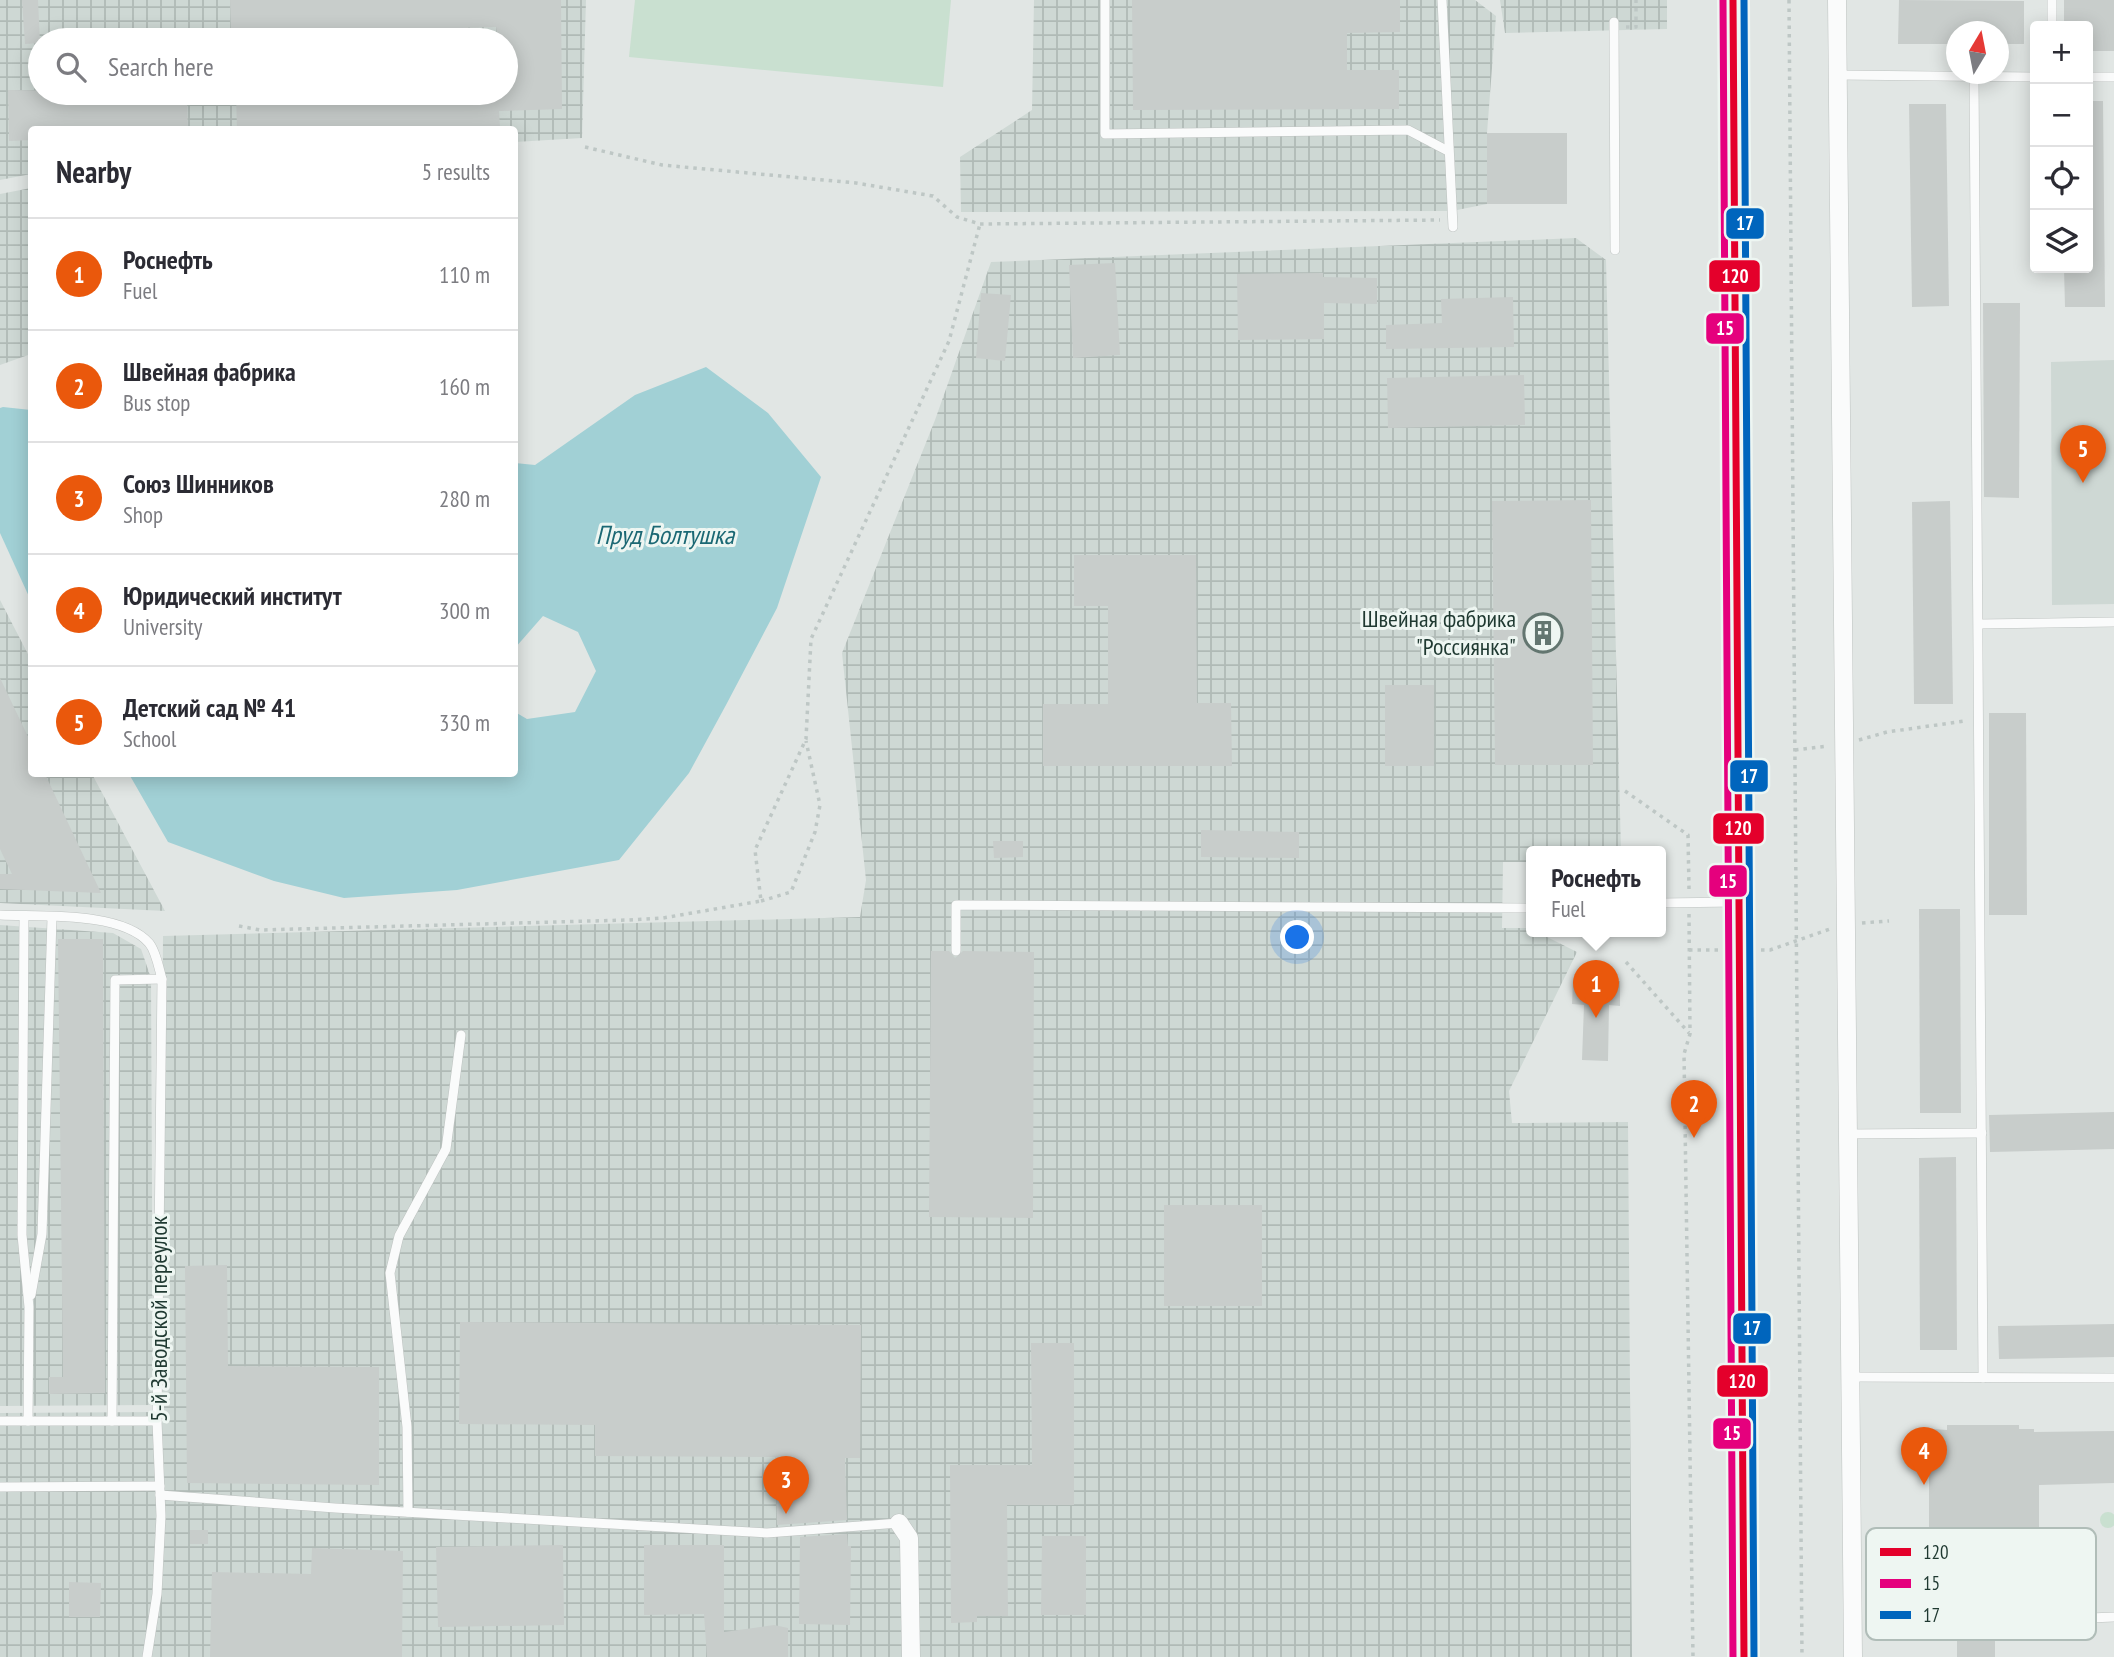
<!DOCTYPE html>
<meta charset="utf-8">
<style>
body{margin:0;font-family:"PT Sans Narrow",sans-serif;background:#f7f7f7;color:#2b2b33}
.controls{position:absolute;right:21px;top:21px;display:grid;overflow:hidden;border-radius:7px;box-shadow:0 4px 18px #0003}
.controls button{width:63px;height:63px;display:grid;place-items:center;padding:0;border:0;border-bottom:2px solid #e1e1e2;background:#fff;color:#2b2b33;font:35px sans-serif}
.compass{position:absolute;left:1946px;top:21px;width:63px;height:63px;border-radius:50%;background:#fff;box-shadow:0 4px 18px #0003;rotate:10deg}
.you{position:absolute;left:1298px;top:938px;width:24px;height:24px;margin:-18px;border:5px solid #fff;border-radius:50%;background:#1a73e8;box-shadow:0 0 0 10px #1a73e833}
.badge{display:grid;place-items:center;width:46px;height:46px;border-radius:50%;background:#ea580c;color:#fff;font-size:23px;font-weight:700}
.pin{position:absolute;translate:-50% -58px;filter:drop-shadow(0 2px 4px #0008)}
.pin::after{content:'';position:absolute;top:37px;width:24px;height:21px;background:inherit;clip-path:polygon(0 0,100% 0,50% 100%)}
.popup{position:absolute;left:1526px;top:846px;width:140px;height:91px;box-sizing:border-box;display:grid;place-content:center;border-radius:7px;background:#fff;filter:drop-shadow(0 2px 5px #0005);font-size:23px;white-space:nowrap;color:#7c7c81}
.popup b{font-size:26px;color:#2b2b33}
.popup::after{content:'';position:absolute;left:50%;top:100%;margin-left:-14px;border:14px solid transparent;border-top-color:#fff}
.list{margin:0;padding:0;list-style:none}
h2{display:flex;justify-content:space-between;align-items:center;height:91px;margin:0;padding:0 28px;font-size:30px}
h2 small{font-size:23px;font-weight:400;color:#7c7c81}
.list li{display:grid;grid-template-columns:46px 1fr auto;gap:21px;align-items:center;box-sizing:border-box;height:112px;padding:0 28px;border-top:2px solid #e1e1e2}
.list b{display:block;font-size:26px;white-space:nowrap}
.list p{margin:0;font-size:23px;white-space:nowrap;color:#7c7c81}
.list em{font-size:23px;font-style:normal;color:#7c7c81}
.icon{flex:none;width:38px;height:38px;fill:none;stroke:currentColor;stroke-width:2;stroke-linecap:round;stroke-linejoin:round}
.map{position:relative;flex:none;width:2114px;height:1657px;overflow:hidden}
.search{position:absolute;background:#fff;box-shadow:0 4px 18px #0003;left:28px;top:28px;width:490px;height:77px;display:flex;align-items:center;gap:18px;box-sizing:border-box;padding:0 24px;border-radius:38px;color:#7c7c81;font-size:26px}
.panel{position:absolute;background:#fff;box-shadow:0 4px 18px #0003;left:28px;top:126px;width:490px;height:651px;border-radius:7px}
.map>svg:first-child{display:block}
.built{fill:#ced8d4}
.industrial{fill:url(#industrial-grid);fill-rule:evenodd}
.grass{fill:#c9e0d0}
.water{fill:#a1d0d5}
.building{fill:#c8cdcb}
.lines{fill:none;stroke-linecap:round;stroke-linejoin:round}
.service-casing{stroke:#bec3c1;stroke-width:10}
.minor-casing{stroke:#bec3c1;stroke-width:19}
.primary-casing{stroke:#bbc3c1;stroke-width:28}
.path{stroke:#bec7c5;stroke-width:3.5;stroke-dasharray:3.5 5;stroke-linecap:butt}
.service{stroke:#fafbfb;stroke-width:9}
.minor{stroke:#fafbfb;stroke-width:18}
.primary{stroke:#ccd4d1;stroke-width:26}
.bus-1-casing{stroke:#eef6f2;stroke-width:12}
.bus-2-casing{stroke:#eef6f2;stroke-width:12}
.bus-3-casing{stroke:#eef6f2;stroke-width:12}
.bus-1{stroke:#e4002b;stroke-width:7}
.bus-2{stroke:#e5007d;stroke-width:7}
.bus-3{stroke:#0065bd;stroke-width:7}
.labels{text-anchor:middle;stroke-width:6;stroke-linejoin:round;paint-order:stroke}
.poi-label{font-size:24px;fill:#1f3931;stroke:#eef6f2;text-anchor:end}
.street-label{font-size:24px;fill:#1f3931;stroke:#eef6f2}
.water-label{font-size:26px;font-style:italic;fill:#1b6874;stroke:#eef6f2}
.key{fill:#eef6f2;stroke:#b0bdb8;stroke-width:2}
.key-label{font-size:19px;fill:#1f3931}
.line-badge{stroke:#eef6f2;stroke-width:2.5}
.badge-label{font-size:19px;text-anchor:middle;font-weight:bold;fill:#fff}
</style>
<div class="map">
<svg width="2114" height="1657" viewBox="0 0 2114 1657">
<defs>
<pattern id="industrial-grid" width="8" height="8" patternUnits="userSpaceOnUse" patternTransform="scale(1.75)"><rect width="8" height="8" fill="#ced8d4"/><path d="M0 4h8M4 0v8" fill="none" stroke="#b0bab6"/></pattern>
</defs>
<rect width="100%" height="100%" fill="#e1e6e4"/>
<polygon class="built" points="2114,360 2114,604 2052,605 2051,362"/>
<g class="industrial">
<path d="M0 0H586L582 138 515 142 514 130H32L31 174 0 180ZM40 40H506V93H40Z"/>
<polygon points="1034,0 1475,0 1496,16 1487,133 1487,204 1452,211 961,212 960,157 1032,110"/>
<polygon points="1500,0 1667,0 1667,29 1505,33"/>
<polygon points="31,188 31,354 0,365 0,194"/>
<polygon points="1576,238 1606,260 1621,852 1531,852 1531,862 1503,862 1502,928 1530,928 1531,932 1537,932 1577,952 1509,1091 1512,1123 1628,1122 1632,1657 0,1657 0,1413 160,1412 163,936 860,917 866,880 842,653 935,420 991,262"/>
<polygon points="0,600 31,660 32,774 92,774 165,911 0,903"/>
<polygon points="0,925 113,933 141,949 151,978 153,1405 0,1406"/>
</g>
<g class="grass">
<polygon points="635,0 951,0 943,87 629,57"/>
<circle cx="2108" cy="1520" r="8"/>
</g>
<g class="water">
<polygon points="706,367 768,413 821,477 777,608 726,705 689,773 619,860 457,890 344,898 274,881 168,842 129,774 514,774 515,712 527,719 575,712 596,671 578,632 543,616 515,648 515,463 535,465 635,395"/>
<polygon points="3,407 31,410 31,601 0,533 0,408"/>
</g>
<g class="building">
<polygon points="22,0 38,0 40,43 25,44"/>
<polygon points="230,0 561,0 562,109 499,111 500,127 237,130 236,93 506,93 506,40 498,40 496,27 231,34"/>
<polygon points="1132,0 1400,0 1400,32 1347,33 1347,70 1399,70 1399,109 1133,110"/>
<polygon points="1899,0 2024,1 2024,44 1998,44 1998,32 1956,32 1956,44 1898,44"/>
<polygon points="2064,0 2114,0 2114,51 2088,51 2088,26 2064,26"/>
<polygon points="8,90 187,93 188,130 32,130 32,140 9,141"/>
<polygon points="2088,101 2103,101 2105,307 2065,307 2064,268 2088,268"/>
<polygon points="1909,104 1946,104 1949,306 1912,307"/>
<rect x="1487" y="133" width="80" height="71"/>
<polygon points="1115,263 1120,355 1073,358 1069,265"/>
<polygon points="1323,273 1323,277 1377,278 1377,304 1324,303 1324,339 1238,340 1237,274"/>
<polygon points="981,293 1011,295 1005,361 976,358"/>
<polygon points="1513,297 1514,347 1386,349 1386,325 1442,323 1441,299"/>
<polygon points="1983,303 2020,303 2019,498 1984,497"/>
<polygon points="1524,375 1525,425 1388,428 1387,378"/>
<polygon points="1591,500 1593,765 1495,765 1492,501"/>
<polygon points="1950,501 1953,704 1914,704 1912,502"/>
<polygon points="1074,555 1196,555 1197,703 1231,703 1232,766 1043,766 1043,704 1108,704 1108,606 1074,606"/>
<polygon points="0,678 32,745 32,774 45,774 101,893 0,889 0,874 12,874 0,849"/>
<rect x="1385" y="685" width="49" height="81"/>
<polygon points="1989,713 2026,713 2027,915 1989,915"/>
<polygon points="1201,830 1299,832 1299,858 1201,857"/>
<polygon points="993,841 1023,841 1023,857 994,858"/>
<polygon points="1919,909 1960,909 1961,1113 1920,1113"/>
<polygon points="58,939 103,939 105,1393 49,1394 49,1377 63,1377"/>
<polygon points="931,951 949,951 955,958 963,951 1034,952 1033,1218 929,1217"/>
<polygon points="1573,980 1620,981 1620,1006 1609,1005 1608,1061 1582,1060 1584,1005 1572,1004"/>
<polygon points="2114,1112 2114,1149 1990,1152 1989,1115"/>
<polygon points="1956,1157 1957,1350 1920,1350 1919,1158"/>
<rect x="1164" y="1205" width="98" height="101"/>
<polygon points="227,1265 228,1366 379,1367 379,1485 187,1483 185,1266"/>
<polygon points="460,1322 861,1325 860,1458 845,1458 847,1520 777,1525 775,1457 595,1456 595,1425 459,1424"/>
<polygon points="2114,1324 2114,1357 1999,1359 1998,1326"/>
<polygon points="1031,1343 1074,1343 1074,1505 1007,1505 1008,1616 977,1616 977,1622 951,1623 950,1465 1032,1465"/>
<polygon points="1947,1425 2019,1425 2019,1429 2034,1429 2034,1432 2114,1431 2114,1483 2039,1485 2039,1545 2085,1544 2084,1620 1995,1621 1995,1657 1957,1657 1957,1640 1936,1641 1935,1613 1953,1594 1952,1551 1948,1550 1948,1546 1934,1547 1934,1531 1929,1531 1929,1444 1933,1444 1933,1429 1947,1430"/>
<rect x="190" y="1530" width="18" height="14"/>
<polygon points="847,1534 848,1546 851,1546 850,1625 799,1624 800,1537"/>
<polygon points="1042,1536 1086,1536 1086,1615 1041,1615"/>
<polygon points="563,1545 564,1625 438,1627 436,1547"/>
<polygon points="644,1545 724,1545 724,1632 774,1625 788,1628 788,1657 707,1657 704,1614 644,1615"/>
<polygon points="312,1548 403,1551 402,1657 210,1657 212,1572 311,1574"/>
<polygon points="69,1582 101,1583 100,1617 69,1617"/>
</g>
<g class="lines">
<g class="service-casing">
<g id="service">
<polyline points="1105,0 1105,134 1408,130 1448,151"/>
<polyline points="1442,0 1453,227"/>
<polyline points="1614,22 1615,250"/>
<polyline points="2052,26 2052,0"/>
<polyline points="1838,75 2035,77"/>
<polyline points="1974,76 1983,1378"/>
<polyline points="2088,77 2114,77"/>
<polyline points="1979,624 2114,622"/>
<polyline points="1661,903 1736,902"/>
<path d="M0 915C40 917 121 911 149 943 156 951 159 969 162 979L115 980 112 1421"/>
<polyline points="24,917 22,1235 29,1307 28,1421"/>
<polyline points="956,951 956,905 1531,908"/>
<polyline points="1848,1134 1982,1133"/>
<polyline points="31,1295 42,1234 52,918"/>
<polyline points="1850,1377 2114,1378"/>
<polyline points="0,1421 157,1421"/>
<polyline points="0,1487 160,1486"/>
<polyline points="160,1495 335,1508 767,1533 899,1523"/>
<polyline points="408,1512 407,1427 390,1273 399,1236 446,1149 461,1035"/>
<polyline points="2090,1618 2114,1617"/>
<polyline points="147,1657 157,1594 161,1516 157,1421 162,979"/>
</g>
</g>
<g class="minor-casing">
<g id="minor">
<polyline points="1837,0 1853,1657"/>
<polyline points="899,1523 909,1538 911,1657"/>
</g>
</g>
<g class="primary-casing">
<polyline id="primary" points="1733,0 1744,1657"/>
</g>
<g class="path">
<polyline points="1789,0 1802,1657"/>
<polyline points="1626,27 1636,27 1636,0"/>
<polyline points="585,147 662,165 856,183 933,196 957,217 980,224 1440,220"/>
<polyline points="1859,740 1887,732 1965,721"/>
<polyline points="1795,750 1828,746"/>
<polyline points="1625,791 1688,835 1689,889"/>
<polyline points="761,901 791,892 815,832 820,805 806,741"/>
<polyline points="1689,914 1690,1034 1684,1054 1693,1657"/>
<polyline points="1862,923 1889,921"/>
<polyline points="239,926 260,930 628,920 663,918 761,901 755,850 806,739 811,639 949,341 980,224"/>
<polyline points="1689,950 1718,950"/>
<polyline points="1761,950 1770,950 1830,929"/>
<polyline points="1626,962 1689,1033"/>
</g>
<use href="#service" class="service"/>
<use href="#minor" class="minor"/>
<use href="#primary" class="primary"/>
<g class="bus-1-casing">
<polyline id="bus-1" points="1733,0 1744,1657"/>
</g>
<g class="bus-2-casing">
<polyline id="bus-2" points="1723,0 1733,1657"/>
</g>
<g class="bus-3-casing">
<polyline id="bus-3" points="1744,0 1754,1657"/>
</g>
<use href="#bus-1" class="bus-1"/>
<use href="#bus-2" class="bus-2"/>
<use href="#bus-3" class="bus-3"/>
</g>
<defs>
<g id="building-ring" transform="scale(2.0125)"><circle r="9.5" fill="#eef6f2" stroke="#637670" stroke-width="1.5"/><path d="M-4-6H4V6H1V3H-1V6H-4ZM-2.5-4.3h1.7v1.8h-1.7ZM.8-4.3h1.7v1.8H.8ZM-2.5-1h1.7V.8h-1.7ZM.8-1h1.7V.8H.8Z" fill="#637670"/></g>
</defs>
<g fill-rule="evenodd">
<use href="#building-ring" x="1543" y="633"/>
</g>
<g class="labels">
<g class="poi-label">
<text x="1516" y="627">Швейная фабрика<tspan x="1516" dy="28">"Россиянка"</tspan></text>
</g>
<g class="street-label">
<text transform="translate(159 1319) rotate(-90)" y="8">5-й Заводской переулок</text>
</g>
<g class="water-label">
<text x="665" y="544">Пруд Болтушка</text>
</g>
</g>
<rect x="1866" y="1528" width="230" height="112" rx="10" class="key"/>
<rect x="1880" y="1548" width="31" height="8" fill="#e4002b"/>
<rect x="1880" y="1579" width="31" height="9" fill="#e5007d"/>
<rect x="1880" y="1611" width="31" height="8" fill="#0065bd"/>
<g class="key-label">
<text x="1923" y="1559">120</text>
<text x="1923" y="1590">15</text>
<text x="1923" y="1622">17</text>
</g>
<g class="line-badge">
<rect x="1725" y="207" width="40" height="33" rx="7" fill="#0065bd"/>
<rect x="1708" y="259" width="53" height="34" rx="7" fill="#e4002b"/>
<rect x="1705" y="312" width="40" height="33" rx="7" fill="#e5007d"/>
<rect x="1729" y="759" width="40" height="34" rx="7" fill="#0065bd"/>
<rect x="1712" y="812" width="53" height="33" rx="7" fill="#e4002b"/>
<rect x="1708" y="864" width="40" height="34" rx="7" fill="#e5007d"/>
<rect x="1732" y="1312" width="40" height="33" rx="7" fill="#0065bd"/>
<rect x="1716" y="1364" width="53" height="34" rx="7" fill="#e4002b"/>
<rect x="1712" y="1417" width="40" height="33" rx="7" fill="#e5007d"/>
</g>
<g class="badge-label">
<text x="1745" y="230">17</text>
<text x="1735" y="283">120</text>
<text x="1725" y="335">15</text>
<text x="1749" y="783">17</text>
<text x="1738" y="835">120</text>
<text x="1728" y="888">15</text>
<text x="1752" y="1335">17</text>
<text x="1742" y="1388">120</text>
<text x="1732" y="1440">15</text>
</g>
</svg>
<div class="controls">
<button>+</button>
<button>−</button>
<button><svg class="icon" aria-label="locate" viewBox="0 0 24 24"><circle cx="12" cy="12" r="6"/><path d="M12 2v4M12 18v4M2 12h4M18 12h4"/></svg></button>
<button><svg class="icon" aria-label="layers" viewBox="0 0 24 24"><path d="M12 4l9 5-9 5-9-5zM3 14l9 5 9-5"/></svg></button>
</div>
<svg class="compass" viewBox="-18 -18 36 36"><path d="M0-13l5 13h-10z" fill="#e53935"/><path d="M0 13l5-13h-10z" fill="#7c7c81"/></svg>
<div class="you"></div>
<div class="pin badge" style="left:1596px;top:1018px">1</div>
<div class="popup"><b>Роснефть</b>Fuel</div>
<div class="pin badge" style="left:1694px;top:1138px">2</div>
<div class="pin badge" style="left:786px;top:1514px">3</div>
<div class="pin badge" style="left:1924px;top:1485px">4</div>
<div class="pin badge" style="left:2083px;top:483px">5</div>
<div class="search"><svg class="icon" aria-label="search" viewBox="0 0 24 24"><circle cx="10" cy="10" r="6"/><path d="M15 15l6 6"/></svg>Search here</div>
<section class="panel">
<h2>Nearby<small>5 results</small></h2>
<ul class="list">
<li><span class="badge">1</span><div><b>Роснефть</b><p>Fuel</p></div><em>110 m</em></li>
<li><span class="badge">2</span><div><b>Швейная фабрика</b><p>Bus stop</p></div><em>160 m</em></li>
<li><span class="badge">3</span><div><b>Союз Шинников</b><p>Shop</p></div><em>280 m</em></li>
<li><span class="badge">4</span><div><b>Юридический институт</b><p>University</p></div><em>300 m</em></li>
<li><span class="badge">5</span><div><b>Детский сад № 41</b><p>School</p></div><em>330 m</em></li>
</ul>
</section>
</div>
